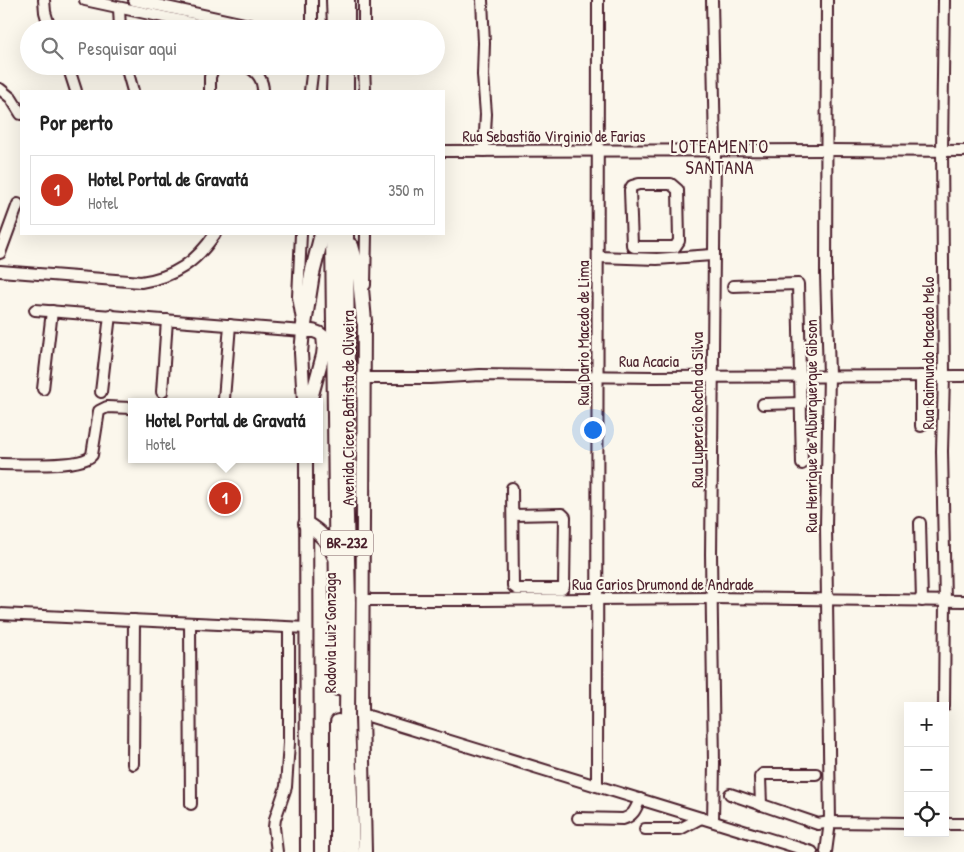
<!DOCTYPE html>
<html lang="pt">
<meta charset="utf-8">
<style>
body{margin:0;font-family:"Patrick Hand",sans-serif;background:#f2f2f2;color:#222}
.controls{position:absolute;right:15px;bottom:15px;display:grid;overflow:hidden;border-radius:0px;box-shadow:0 5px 20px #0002}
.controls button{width:45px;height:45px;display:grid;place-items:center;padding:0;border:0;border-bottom:1px solid #e0e0e0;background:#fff;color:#222;font:25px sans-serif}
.you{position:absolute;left:592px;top:429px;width:18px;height:18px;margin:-12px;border:4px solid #fff;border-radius:50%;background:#1a73e8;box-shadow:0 0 0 8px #1a73e833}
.badge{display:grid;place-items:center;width:32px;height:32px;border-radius:50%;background:#c8321e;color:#fff;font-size:16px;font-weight:700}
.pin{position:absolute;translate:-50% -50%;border:2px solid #fff;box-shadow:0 1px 5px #0006}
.popup{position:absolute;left:128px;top:398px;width:195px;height:65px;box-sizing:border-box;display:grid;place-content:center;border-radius:0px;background:#fff;filter:drop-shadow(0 1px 4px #0005);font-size:16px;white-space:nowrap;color:#767676}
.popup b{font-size:19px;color:#222}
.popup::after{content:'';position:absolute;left:50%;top:100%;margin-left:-10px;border:10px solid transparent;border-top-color:#fff}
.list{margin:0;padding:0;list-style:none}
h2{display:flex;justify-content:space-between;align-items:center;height:65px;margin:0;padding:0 20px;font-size:21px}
h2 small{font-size:16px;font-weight:400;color:#767676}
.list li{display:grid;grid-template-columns:32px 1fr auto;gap:15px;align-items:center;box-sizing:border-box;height:70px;margin:0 10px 10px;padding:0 10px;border:1px solid #e0e0e0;border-radius:0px}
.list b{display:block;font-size:19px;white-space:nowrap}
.list p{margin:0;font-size:16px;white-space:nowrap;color:#767676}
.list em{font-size:16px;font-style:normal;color:#767676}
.icon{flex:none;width:28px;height:28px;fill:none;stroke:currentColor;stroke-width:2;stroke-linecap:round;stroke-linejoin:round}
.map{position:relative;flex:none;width:964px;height:852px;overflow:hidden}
.search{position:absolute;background:#fff;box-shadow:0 5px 20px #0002;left:20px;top:20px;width:425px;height:55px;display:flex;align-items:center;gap:12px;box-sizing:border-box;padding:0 18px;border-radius:28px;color:#767676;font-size:19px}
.panel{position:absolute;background:#fff;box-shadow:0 5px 20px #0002;left:20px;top:90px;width:425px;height:145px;border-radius:0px}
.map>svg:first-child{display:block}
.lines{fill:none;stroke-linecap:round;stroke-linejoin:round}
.minor-casing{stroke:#4a1f2b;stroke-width:14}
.major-casing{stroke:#4a1f2b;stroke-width:16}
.highway-casing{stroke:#4a1f2b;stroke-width:18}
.minor{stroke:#fbf7ec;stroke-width:10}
.major{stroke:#fbf7ec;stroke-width:12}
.highway{stroke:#fbf7ec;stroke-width:14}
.labels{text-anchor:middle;stroke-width:4.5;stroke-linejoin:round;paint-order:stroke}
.shield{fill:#fbf7ec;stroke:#7f6065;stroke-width:1}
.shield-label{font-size:15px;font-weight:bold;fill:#4a1f2b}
.street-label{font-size:16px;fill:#4a1f2b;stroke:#fbf7ec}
.neighbourhood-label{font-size:18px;letter-spacing:1px;fill:#4a1f2b;stroke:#fbf7ec}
</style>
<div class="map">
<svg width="964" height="852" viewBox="0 0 964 852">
<rect width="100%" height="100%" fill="#fbf7ec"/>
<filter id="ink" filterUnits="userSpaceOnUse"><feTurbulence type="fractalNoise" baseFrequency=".02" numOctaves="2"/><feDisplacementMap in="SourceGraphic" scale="10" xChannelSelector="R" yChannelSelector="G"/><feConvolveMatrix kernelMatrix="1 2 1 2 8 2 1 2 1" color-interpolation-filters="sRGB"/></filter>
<g filter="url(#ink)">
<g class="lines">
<g class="minor-casing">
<g id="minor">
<polyline points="44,0 45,12 50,29"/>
<polyline points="85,0 219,29"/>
<polyline points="134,0 267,29"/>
<polyline points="364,0 364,29"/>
<polyline points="482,0 484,43 483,75 486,114 484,151"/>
<polyline points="712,0 715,151 711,554 714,763 713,821"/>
<polyline points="944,0 942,151 944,376 942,451 945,602 944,706"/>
<polyline points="119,8 120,29"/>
<polyline points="312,29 312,0"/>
<polyline points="68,66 76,91"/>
<polyline points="126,66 133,91"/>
<path d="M247 66C257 72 263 79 263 91"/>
<polyline points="364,66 365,91"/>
<polyline points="0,89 11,98 21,114"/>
<polyline points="210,91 210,77 214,66"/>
<polyline points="310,91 313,66"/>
<polyline points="444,151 827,150 964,151"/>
<polygon points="639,184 671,184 678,190 679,241 675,247 634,247 632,245 630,190 632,186"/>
<polyline points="301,234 298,297 302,320"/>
<polyline points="0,253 18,204"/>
<polyline points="598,257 657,259 712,255"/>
<path d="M0 271 141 282C175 277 196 262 215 234"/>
<polyline points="365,285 366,234"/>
<polyline points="733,286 798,284 802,464"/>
<polyline points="35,310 303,331"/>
<polyline points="363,378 430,378 480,375 652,377 964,376"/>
<polyline points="43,389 52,311"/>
<polyline points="101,392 110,315"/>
<polyline points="162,392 167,320"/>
<polyline points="224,399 230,325"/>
<polyline points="763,404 802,403"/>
<polyline points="921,426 921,376"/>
<path d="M0 464C17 464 83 468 92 455L99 411 107 407 131 408"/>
<polyline points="512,488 513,585 513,586 517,589 562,589 564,586 565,517 562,514 513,515"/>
<polyline points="920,523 922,601"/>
<polyline points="363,600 480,600 712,598 964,601"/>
<polyline points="0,614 307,628"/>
<polyline points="190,623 191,804"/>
<polyline points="362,714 812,852"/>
<polyline points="133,764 134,620"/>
<polyline points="597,786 598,0"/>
<polyline points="730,794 818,824 830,822 908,823"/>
<polyline points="761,805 760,777 763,774 816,774"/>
<path d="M578 818 623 819C634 816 636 808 640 799"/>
<polyline points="945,824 964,824"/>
<polyline points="645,829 680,829 701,818"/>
<polyline points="277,852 274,827 275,819 286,787 289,743 289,628"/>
<polyline points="826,852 830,822 826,526 829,375 826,274 827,0"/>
</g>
</g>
<g class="major-casing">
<g id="major">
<polyline points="364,321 362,714 365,852"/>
<path d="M304 402 301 353 303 331C312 330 317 331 323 336L324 346 323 355 310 402"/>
<polyline points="306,459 307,852"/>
</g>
</g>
<g class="highway-casing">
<g id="highway">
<polyline points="334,0 335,29"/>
<polyline points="347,29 347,0"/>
<polyline points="334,91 335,66"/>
<polyline points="346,91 346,66"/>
<polyline points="333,234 338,688"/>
<polyline points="346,234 347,369 345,474 348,602 347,719 352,852"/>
<polyline points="351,246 360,278 364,321"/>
<polyline points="303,331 312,274 322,234"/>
<path d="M306 524C320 532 329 541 335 556"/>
<polyline points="338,722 338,852"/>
</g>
</g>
<use href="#minor" class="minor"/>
<use href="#major" class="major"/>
<use href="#highway" class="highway"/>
</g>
</g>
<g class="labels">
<rect class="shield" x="321" y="530.5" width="52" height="25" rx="4"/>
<g class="shield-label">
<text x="347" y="548">BR-232</text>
</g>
<g class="street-label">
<text x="554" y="142">Rua Sebastião Virginio de Farias</text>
<text transform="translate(583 333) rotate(-90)" y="6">Rua Dario Macedo de Lima</text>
<text transform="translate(928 353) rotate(-90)" y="6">Rua Raimundo Macedo Melo</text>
<text x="649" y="367">Rua Acacia</text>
<text transform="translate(348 408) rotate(-90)" y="6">Avenida Cicero Batista de Oliveira</text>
<text transform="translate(697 410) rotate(-90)" y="6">Rua Lupercio Rocha da Silva</text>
<text transform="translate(811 426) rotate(-90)" y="6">Rua Henrique de Alburquerque Gibson</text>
<text x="663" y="590">Rua Carios Drumond de Andrade</text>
<text transform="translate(330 633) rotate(-90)" y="6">Rodovia Luiz Gonzaga</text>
</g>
<g class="neighbourhood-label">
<text x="720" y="153">LOTEAMENTO<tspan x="720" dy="21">SANTANA</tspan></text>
</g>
</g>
</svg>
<div class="controls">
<button>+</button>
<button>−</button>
<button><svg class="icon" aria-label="locate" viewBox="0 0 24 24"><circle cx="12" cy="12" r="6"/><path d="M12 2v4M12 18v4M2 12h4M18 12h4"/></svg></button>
</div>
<div class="you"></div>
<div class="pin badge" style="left:225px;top:498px">1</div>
<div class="popup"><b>Hotel Portal de Gravatá</b>Hotel</div>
<div class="search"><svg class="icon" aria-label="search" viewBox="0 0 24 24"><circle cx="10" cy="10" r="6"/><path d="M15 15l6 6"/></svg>Pesquisar aqui</div>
<section class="panel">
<h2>Por perto<small></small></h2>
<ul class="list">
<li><span class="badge">1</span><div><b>Hotel Portal de Gravatá</b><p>Hotel</p></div><em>350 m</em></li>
</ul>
</section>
</div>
